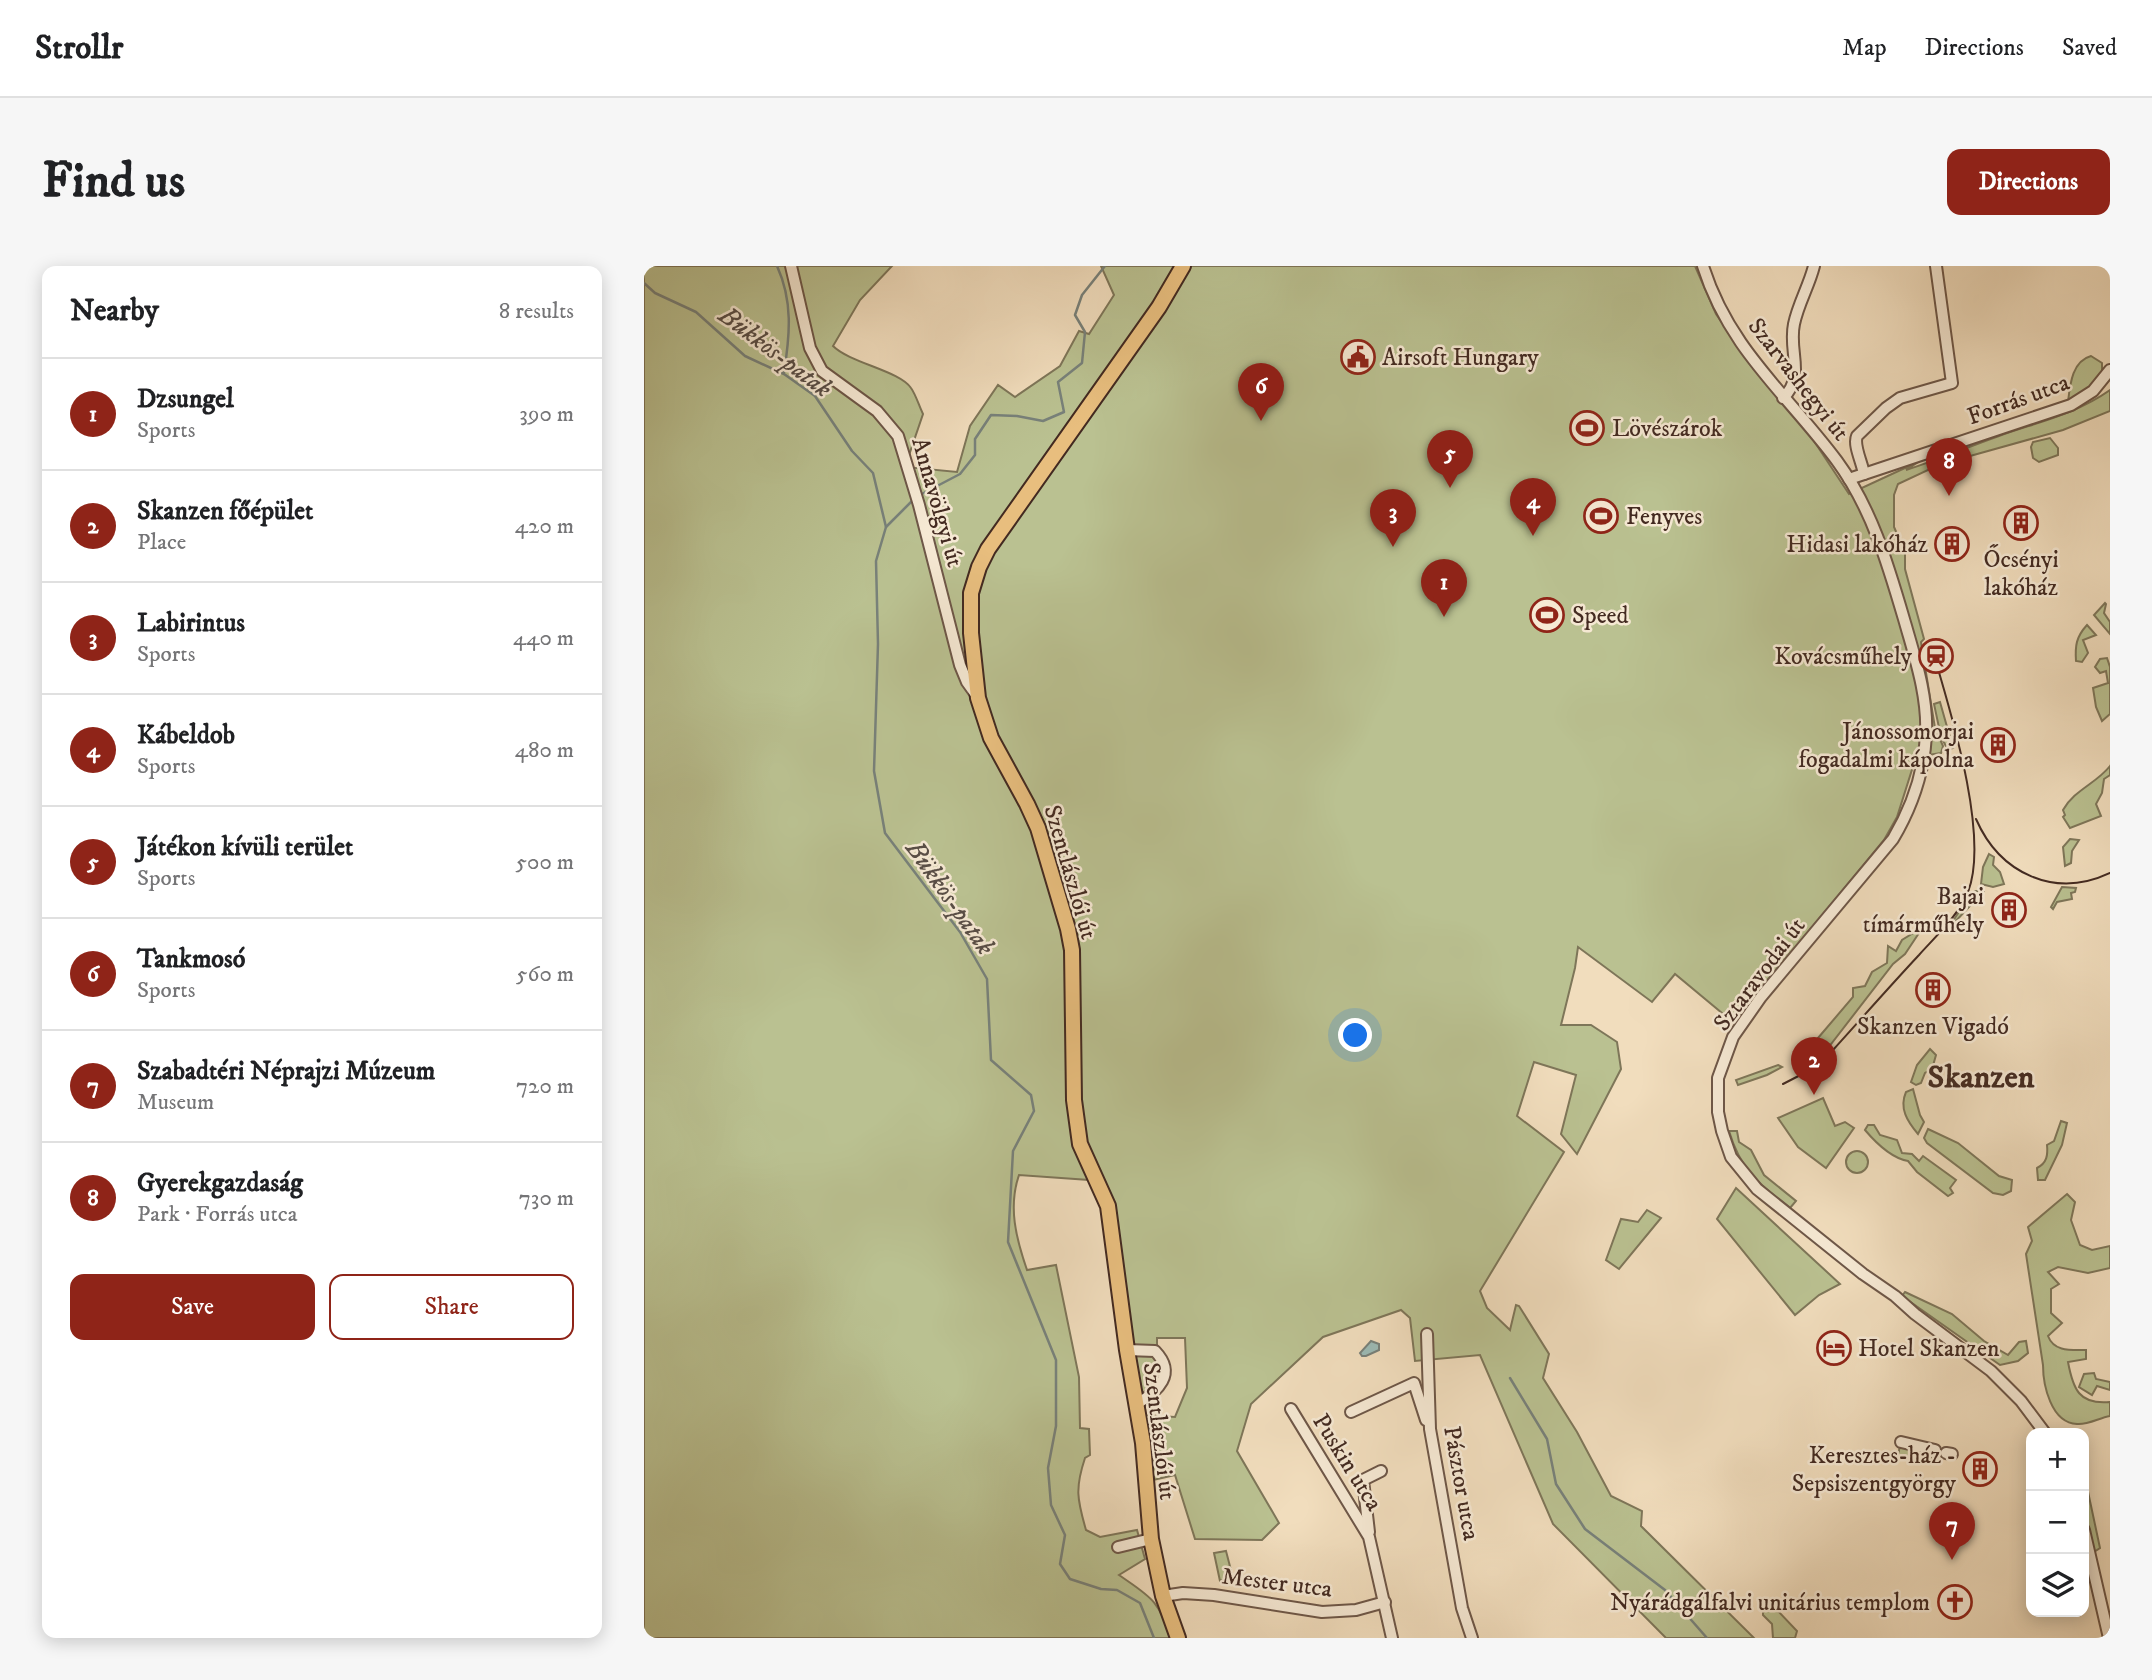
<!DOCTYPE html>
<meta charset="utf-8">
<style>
body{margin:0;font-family:"IM FELL DW Pica",serif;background:#f6f6f6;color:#202124}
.controls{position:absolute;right:21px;bottom:21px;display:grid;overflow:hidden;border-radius:14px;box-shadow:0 4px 18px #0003}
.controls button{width:63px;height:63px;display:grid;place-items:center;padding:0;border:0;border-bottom:2px solid #e0e0e0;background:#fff;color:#202124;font:35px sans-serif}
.you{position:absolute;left:712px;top:770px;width:24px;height:24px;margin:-18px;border:5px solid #fff;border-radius:50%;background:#1a73e8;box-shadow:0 0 0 10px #1a73e833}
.badge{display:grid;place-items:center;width:46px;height:46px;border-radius:50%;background:#8f2418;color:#fff;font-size:23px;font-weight:700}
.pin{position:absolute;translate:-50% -58px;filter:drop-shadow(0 2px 4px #0008)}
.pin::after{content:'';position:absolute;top:37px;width:24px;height:21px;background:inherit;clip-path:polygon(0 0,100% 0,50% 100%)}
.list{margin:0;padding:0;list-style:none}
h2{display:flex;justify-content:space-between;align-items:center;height:91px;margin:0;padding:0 28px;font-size:30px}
h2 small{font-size:23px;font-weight:400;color:#757577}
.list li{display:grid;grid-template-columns:46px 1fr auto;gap:21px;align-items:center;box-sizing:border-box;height:112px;padding:0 28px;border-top:2px solid #e0e0e0}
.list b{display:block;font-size:26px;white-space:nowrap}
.list p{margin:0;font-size:23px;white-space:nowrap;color:#757577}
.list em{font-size:23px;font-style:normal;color:#757577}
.actions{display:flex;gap:14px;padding:21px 28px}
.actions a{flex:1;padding:16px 0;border:2px solid #8f2418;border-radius:14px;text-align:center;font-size:24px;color:#8f2418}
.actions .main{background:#8f2418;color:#fff}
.icon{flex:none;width:38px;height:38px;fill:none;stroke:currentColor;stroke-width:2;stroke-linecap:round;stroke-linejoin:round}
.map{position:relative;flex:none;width:1466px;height:1372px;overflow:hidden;border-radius:14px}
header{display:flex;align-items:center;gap:42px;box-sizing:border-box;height:98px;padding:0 35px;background:#fff;border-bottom:2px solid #e0e0e0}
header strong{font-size:33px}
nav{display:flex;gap:38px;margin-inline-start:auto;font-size:24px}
.intro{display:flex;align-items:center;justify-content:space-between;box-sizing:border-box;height:168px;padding:0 42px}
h1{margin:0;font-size:49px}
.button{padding:18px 32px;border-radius:14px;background:#8f2418;color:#fff;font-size:24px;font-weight:700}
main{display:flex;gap:42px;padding:0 42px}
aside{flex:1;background:#fff;border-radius:14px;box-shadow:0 4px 18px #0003}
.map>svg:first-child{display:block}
.green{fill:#bac191;stroke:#7e7659;stroke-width:2}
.water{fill:#9cbbb6;stroke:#78817a;stroke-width:2}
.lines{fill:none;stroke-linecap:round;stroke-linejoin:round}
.stream{stroke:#78817a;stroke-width:2.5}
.minor-casing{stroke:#6e5748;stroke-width:14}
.major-casing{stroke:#432a21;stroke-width:18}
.minor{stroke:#f6e9d4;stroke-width:10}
.major{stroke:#e8be7e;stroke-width:14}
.tram{stroke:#432a21;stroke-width:2}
.labels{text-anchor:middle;stroke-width:5;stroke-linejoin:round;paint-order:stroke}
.poi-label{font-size:24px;fill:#432a21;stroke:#f6e9d4;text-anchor:end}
.street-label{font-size:24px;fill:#432a21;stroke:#f6e9d4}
.water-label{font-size:26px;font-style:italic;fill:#594e46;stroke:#f6e9d4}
.district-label{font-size:32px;font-weight:bold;fill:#432a21;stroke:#f6e9d4}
</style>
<header>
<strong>Strollr</strong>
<nav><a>Map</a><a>Directions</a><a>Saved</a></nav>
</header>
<div class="intro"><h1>Find us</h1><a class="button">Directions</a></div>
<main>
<aside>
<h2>Nearby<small>8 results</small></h2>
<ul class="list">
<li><span class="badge">1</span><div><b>Dzsungel</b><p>Sports</p></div><em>390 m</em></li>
<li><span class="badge">2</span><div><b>Skanzen főépület</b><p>Place</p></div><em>420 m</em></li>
<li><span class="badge">3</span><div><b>Labirintus</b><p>Sports</p></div><em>440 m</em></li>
<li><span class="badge">4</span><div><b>Kábeldob</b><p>Sports</p></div><em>480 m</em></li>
<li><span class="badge">5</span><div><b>Játékon kívüli terület</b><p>Sports</p></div><em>500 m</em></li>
<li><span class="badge">6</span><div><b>Tankmosó</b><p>Sports</p></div><em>560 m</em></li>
<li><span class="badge">7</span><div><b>Szabadtéri Néprajzi Múzeum</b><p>Museum</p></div><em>720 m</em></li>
<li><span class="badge">8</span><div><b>Gyerekgazdaság</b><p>Park · Forrás utca</p></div><em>730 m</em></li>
</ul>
<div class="actions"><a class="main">Save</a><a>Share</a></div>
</aside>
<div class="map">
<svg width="1466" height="1372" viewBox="0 0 1466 1372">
<rect width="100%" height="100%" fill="#f1ddbd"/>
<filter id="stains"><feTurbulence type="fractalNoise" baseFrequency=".00286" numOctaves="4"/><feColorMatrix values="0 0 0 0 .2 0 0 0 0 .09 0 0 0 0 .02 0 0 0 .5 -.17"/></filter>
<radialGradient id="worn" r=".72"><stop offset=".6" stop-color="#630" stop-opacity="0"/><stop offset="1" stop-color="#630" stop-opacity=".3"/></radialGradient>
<g class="green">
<path d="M0 0H248L216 34 189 80C206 97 256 105 267 122 272 129 275 140 279 148L261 201 313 206 326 160 354 119 371 131 416 100 435 65 445 68 470 29 457 0H1051L1072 48 1109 102 1166 169 1205 228 1276 195 1262 204C1293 194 1324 181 1355 170 1394 156 1432 148 1466 124V145L1419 164 1319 192 1307 191 1297 198 1254 218 1250 229V261L1261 286V303L1280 373 1277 376 1291 462 1299 480 1297 487 1272 491 1253 551 1240 574 1090 757 1031 708 1008 736 934 681 931 702 917 759H947L973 776 977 803 933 888 917 868 932 809 890 796 873 850 920 886 836 1025 843 1042 866 1064 872 1039 875 1040 905 1088 899 1112 933 1166 967 1230 998 1245 997 1260 1110 1372H1022L909 1258 836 1089 771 1095 766 1052 757 1044 679 1071 607 1138 593 1185 635 1257 618 1274 551 1273 531 1209 509 1214 500 1149 531 1151 543 1122 541 1072H513V1111L496 1132 459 915 375 909C364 941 372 972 383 1004L412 999 435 1111 436 1162 445 1163 446 1189 441 1192C431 1222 433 1233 442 1264L456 1271 493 1264 501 1293 475 1309C505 1330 516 1334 526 1372H0Z"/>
<path d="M1447 90 1458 97V107L1441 126 1424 136C1426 119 1428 95 1447 90Z"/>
<polygon points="1406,172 1414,182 1414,189 1395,196 1389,192 1387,181 1389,176"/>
<polygon points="1461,337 1462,338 1460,347 1466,356 1466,368 1450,349"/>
<path d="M1443 359 1452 369 1439 374 1444 387 1438 396 1432 395C1431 380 1432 371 1443 359Z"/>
<polygon points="1463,392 1466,401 1466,448 1458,455 1452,441 1449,422 1464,417 1462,405 1456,407 1451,401 1456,393"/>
<polygon points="1296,436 1309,482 1304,484 1297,471 1290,438"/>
<path d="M1466 500V509L1460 513 1458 527 1452 538 1457 550 1426 562 1419 551 1421 549 1419 544C1430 524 1453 517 1466 500Z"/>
<polygon points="1426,573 1435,574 1428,585 1427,597 1421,600 1419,581"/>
<polygon points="1345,588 1350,591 1349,599 1356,606 1360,618 1349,621 1337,618 1339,601"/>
<polygon points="1418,621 1432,622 1431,626 1427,627 1428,633 1413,636 1409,643 1407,641"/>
<polygon points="1332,625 1339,626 1310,657 1309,655 1327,627"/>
<polygon points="1279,661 1261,688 1249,698 1184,782 1179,782 1174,772 1209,731 1209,722 1221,720 1228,706 1243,697 1244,680 1252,685 1258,674"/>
<polygon points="1286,783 1292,789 1288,803 1281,807 1277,817 1272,819 1267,816 1273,799"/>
<polygon points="1134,799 1138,801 1123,809 1094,819 1092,814"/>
<path d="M1269 823 1276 849 1280 856 1274 868C1263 855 1255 842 1262 826Z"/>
<polygon points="1179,832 1191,860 1201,856 1210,862 1182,902 1154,881 1134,852"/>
<path d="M1417 855 1423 857 1418 879 1401 914H1394L1393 902C1403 897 1404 889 1403 879L1410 875Z"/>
<path d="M1224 859H1230L1236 869 1253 874 1258 887 1268 888 1275 895 1279 890 1312 914 1306 922 1309 927 1304 930 1273 906 1264 895C1247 892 1232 877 1221 864Z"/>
<polygon points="1284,863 1314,877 1355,910 1368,914 1367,925 1359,929 1349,927 1283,877 1280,872"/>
<path d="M1085 865H1093L1095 876 1107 884 1120 909 1152 935 1146 942C1114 917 1097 905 1085 865Z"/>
<circle cx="1213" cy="896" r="11"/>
<polygon points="1092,922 1196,1018 1175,1029 1151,1049 1073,953"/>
<path d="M1423 928 1431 936 1427 954 1436 979 1448 984 1466 980V1002L1444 1007 1414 1001 1404 1006 1415 1018 1407 1023V1047L1418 1057 1404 1070C1410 1086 1427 1084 1442 1084V1093L1424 1096C1429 1123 1435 1139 1466 1136V1150C1455 1152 1444 1159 1433 1158 1407 1157 1399 1119 1399 1099L1382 988 1388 975 1384 961Z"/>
<polygon points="1003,944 1017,952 975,1003 962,994 977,953 994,956"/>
<polygon points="1261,1026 1308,1048 1340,1075 1364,1089 1375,1076 1382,1075 1384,1087 1374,1095 1356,1099 1258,1030"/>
<polygon points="1450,1107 1452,1113 1466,1116 1466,1124 1453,1120 1448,1129 1435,1121 1440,1108"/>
<polygon points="1256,1179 1289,1186 1286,1197 1254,1190"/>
<polygon points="1440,1207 1456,1282 1450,1286 1440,1249"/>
<polygon points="582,1285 589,1312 576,1315 570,1287"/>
<polygon points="1123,1341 1135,1346 1153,1365 1151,1372 1129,1372 1128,1358 1119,1349 1119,1343"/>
</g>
<polygon class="water" points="727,1075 735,1078 735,1084 722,1090 718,1090 716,1087"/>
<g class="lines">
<g class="stream">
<path d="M133 0C149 35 146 69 140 106"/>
<polyline points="0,17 11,27 52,46 101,90 140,108 171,130 208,185 229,207 242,261 232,295 234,378 230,505 241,567 316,666 343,713 347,794 387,829 390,845 369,885 364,976 412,1094 412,1160 404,1202 407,1239 421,1269 416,1298 426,1313 457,1323 473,1324 496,1337 510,1372"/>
<polyline points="274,230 316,208 331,189 331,173 347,149 373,150 399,155 420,146 414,116 438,97 441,66 431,49 438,29 461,0"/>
<polyline points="242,261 269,234"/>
<polyline points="866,1112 903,1173 912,1218 941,1263 1021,1324 1063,1372"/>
</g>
<g class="minor-casing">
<g id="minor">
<polyline points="147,0 166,82 178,105 233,145 254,170 275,239 316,399 323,416 333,430"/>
<path d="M1059 0C1085 83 1143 128 1193 195 1229 244 1245 302 1262 360 1272 395 1284 432 1282 469 1280 507 1268 541 1249 573L1117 731 1089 771 1074 812V846L1078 865 1087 891 1113 923 1219 1008 1251 1030 1271 1048 1347 1105 1377 1135 1401 1167"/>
<path d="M1139 132C1162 110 1144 86 1150 58 1154 38 1165 20 1170 0"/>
<path d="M1220 208C1218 196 1209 179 1213 170L1242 142 1256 132 1308 117 1292 0"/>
<polyline points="1205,213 1427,139 1449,125 1466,104"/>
<polyline points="783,1068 786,1163 818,1342 828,1372"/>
<path d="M483 1084 511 1085C533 1108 514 1125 493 1138"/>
<polyline points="647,1143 725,1271 748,1372"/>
<polyline points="707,1146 770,1117 782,1154"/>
<polyline points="1257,1176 1291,1184"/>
<polyline points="1302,1187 1308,1188"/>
<polyline points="1440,1264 1465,1372"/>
<polyline points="725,1266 719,1214 737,1205"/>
<polyline points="474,1281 507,1273"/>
<polyline points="519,1330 539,1327 570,1329 678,1346 712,1344 741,1336"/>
</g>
</g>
<g class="major-casing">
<polyline id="major" points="534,1372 519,1330 507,1273 499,1177 483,1084 464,940 436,878 430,834 428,684 424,663 394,562 383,538 347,472 334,432 327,367 327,327 335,301 344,283 515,41 539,0"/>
</g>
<use href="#minor" class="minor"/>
<use href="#major" class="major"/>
<g class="tram">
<path d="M1332 553C1356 608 1411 633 1466 607"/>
<path d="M1139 818 1170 802 1189 784C1218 752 1246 720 1275 689 1292 670 1314 650 1324 626 1346 570 1306 444 1289 386"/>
</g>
</g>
<defs>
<g id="civic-ring" transform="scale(1.75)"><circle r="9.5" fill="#f6e9d4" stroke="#8f2418" stroke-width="1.5"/><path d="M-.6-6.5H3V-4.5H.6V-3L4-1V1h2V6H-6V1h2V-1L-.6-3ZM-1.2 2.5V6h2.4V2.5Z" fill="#8f2418"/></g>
<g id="stadium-ring" transform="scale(1.75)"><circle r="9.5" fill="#f6e9d4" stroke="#8f2418" stroke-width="1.5"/><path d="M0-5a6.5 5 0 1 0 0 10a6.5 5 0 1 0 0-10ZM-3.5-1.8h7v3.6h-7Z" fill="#8f2418"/></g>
<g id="building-ring" transform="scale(1.75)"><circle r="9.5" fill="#f6e9d4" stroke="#8f2418" stroke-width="1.5"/><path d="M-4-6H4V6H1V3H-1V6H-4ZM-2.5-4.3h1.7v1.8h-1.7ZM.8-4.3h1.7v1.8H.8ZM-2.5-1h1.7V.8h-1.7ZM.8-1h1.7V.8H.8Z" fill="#8f2418"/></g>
<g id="station-ring" transform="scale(1.75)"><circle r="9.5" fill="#f6e9d4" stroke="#8f2418" stroke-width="1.5"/><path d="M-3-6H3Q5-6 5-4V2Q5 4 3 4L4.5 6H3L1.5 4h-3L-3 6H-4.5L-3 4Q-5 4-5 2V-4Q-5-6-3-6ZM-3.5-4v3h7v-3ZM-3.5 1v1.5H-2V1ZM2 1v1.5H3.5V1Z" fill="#8f2418"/></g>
<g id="hotel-ring" transform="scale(1.75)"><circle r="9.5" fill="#f6e9d4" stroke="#8f2418" stroke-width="1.5"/><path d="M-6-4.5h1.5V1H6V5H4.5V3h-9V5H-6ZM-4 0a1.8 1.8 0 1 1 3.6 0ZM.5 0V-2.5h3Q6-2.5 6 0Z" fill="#8f2418"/></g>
<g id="church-ring" transform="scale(1.75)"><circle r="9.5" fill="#f6e9d4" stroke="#8f2418" stroke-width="1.5"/><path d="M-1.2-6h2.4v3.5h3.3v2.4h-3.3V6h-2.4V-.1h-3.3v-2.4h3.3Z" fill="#8f2418"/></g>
</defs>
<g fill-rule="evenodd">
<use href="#civic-ring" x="714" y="91"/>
<use href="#stadium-ring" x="943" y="162"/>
<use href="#stadium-ring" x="957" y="250"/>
<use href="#building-ring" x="1377" y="257"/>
<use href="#building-ring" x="1308" y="278"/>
<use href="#stadium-ring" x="903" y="349"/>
<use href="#station-ring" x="1292" y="390"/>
<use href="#building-ring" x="1354" y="479"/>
<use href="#building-ring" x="1365" y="644"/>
<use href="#building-ring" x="1289" y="724"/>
<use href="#hotel-ring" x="1190" y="1082"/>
<use href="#building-ring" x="1336" y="1203"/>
<use href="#church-ring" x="1311" y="1336"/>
</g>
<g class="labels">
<g class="poi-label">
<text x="738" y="99" text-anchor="start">Airsoft Hungary</text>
<text x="968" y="170" text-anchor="start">Lövészárok</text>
<text x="982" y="258" text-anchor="start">Fenyves</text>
<text x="1284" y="286">Hidasi lakóház</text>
<text x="1377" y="301" text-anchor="middle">Őcsényi<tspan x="1377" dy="28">lakóház</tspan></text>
<text x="928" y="357" text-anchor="start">Speed</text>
<text x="1268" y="398">Kovácsműhely</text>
<text x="1330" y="473">Jánossomorjai<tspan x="1330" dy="28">fogadalmi kápolna</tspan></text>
<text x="1340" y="638">Bajai<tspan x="1340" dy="28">tímárműhely</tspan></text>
<text x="1289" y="768" text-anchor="middle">Skanzen Vigadó</text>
<text x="1214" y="1090" text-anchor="start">Hotel Skanzen</text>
<text x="1312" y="1197">Keresztes-ház -<tspan x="1312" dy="28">Sepsiszentgyörgy</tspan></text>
<text x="1286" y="1344">Nyárádgálfalvi unitárius templom</text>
</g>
<g class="street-label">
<text transform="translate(1155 113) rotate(52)" y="8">Szarvashegyi út</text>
<text transform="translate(1374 133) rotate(-20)" y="8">Forrás utca</text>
<text transform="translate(294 236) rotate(74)" y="8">Annavölgyi út</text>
<text transform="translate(427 606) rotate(74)" y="8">Szentlászlói út</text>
<text transform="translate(1115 708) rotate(-53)" y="8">Sztaravodai út</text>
<text transform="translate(516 1165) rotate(83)" y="8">Szentlászlói út</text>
<text transform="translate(704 1196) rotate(58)" y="8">Puskin utca</text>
<text transform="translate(818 1217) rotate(80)" y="8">Pásztor utca</text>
<text transform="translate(633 1316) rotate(7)" y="8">Mester utca</text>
</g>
<g class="water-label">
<text transform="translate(132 85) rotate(37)" y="9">Bükkös-patak</text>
<text transform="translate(307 631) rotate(55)" y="9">Bükkös-patak</text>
</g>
<g class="district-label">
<text x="1337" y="821">Skanzen</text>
</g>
</g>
<rect width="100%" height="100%" filter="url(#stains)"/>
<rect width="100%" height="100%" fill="url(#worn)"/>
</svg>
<div class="controls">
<button>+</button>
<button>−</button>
<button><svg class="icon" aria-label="layers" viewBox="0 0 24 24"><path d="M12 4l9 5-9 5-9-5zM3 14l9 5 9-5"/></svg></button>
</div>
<div class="you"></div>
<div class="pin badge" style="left:800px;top:351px">1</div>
<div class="pin badge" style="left:1170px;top:829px">2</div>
<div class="pin badge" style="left:749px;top:281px">3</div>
<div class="pin badge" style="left:889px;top:270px">4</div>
<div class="pin badge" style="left:806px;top:222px">5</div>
<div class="pin badge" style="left:617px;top:155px">6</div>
<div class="pin badge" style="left:1308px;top:1294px">7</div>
<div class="pin badge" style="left:1305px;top:230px">8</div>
</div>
</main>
